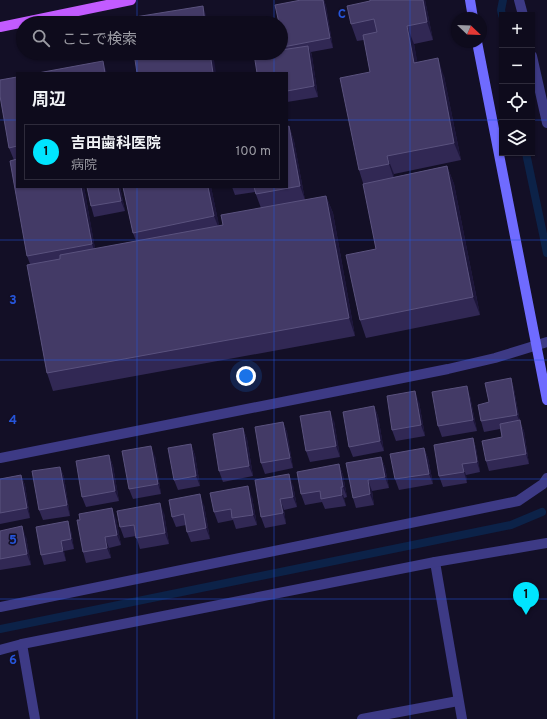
<!DOCTYPE html>
<html lang="ja">
<meta charset="utf-8">
<style>
body{margin:0;font-family:Overpass,"Noto Sans JP",sans-serif;background:#171425;color:#f1f3f6}
.controls{position:absolute;right:12px;top:12px;display:grid;overflow:hidden;border-radius:0px;box-shadow:0 1px 3px #0004}
.controls button{width:36px;height:36px;display:grid;place-items:center;padding:0;border:0;border-bottom:1px solid #2e2b3b;background:#0e0b1c;color:#f1f3f6;font:20px sans-serif}
.compass{position:absolute;left:451px;top:12px;width:36px;height:36px;border-radius:50%;background:#0e0b1c;box-shadow:0 1px 3px #0004;rotate:113deg}
.you{position:absolute;left:246px;top:376px;width:14px;height:14px;margin:-10px;border:3px solid #fff;border-radius:50%;background:#1a73e8;box-shadow:0 0 0 6px #1a73e833}
.badge{display:grid;place-items:center;width:26px;height:26px;border-radius:50%;background:#00e5ff;color:#111;font-size:13px;font-weight:700}
.pin{position:absolute;translate:-50% -33px;filter:drop-shadow(0 1px 2px #0008)}
.pin::after{content:'';position:absolute;top:21px;width:14px;height:12px;background:inherit;clip-path:polygon(0 0,100% 0,50% 100%)}
.list{margin:0;padding:0;list-style:none}
h2{display:flex;justify-content:space-between;align-items:center;height:52px;margin:0;padding:0 16px;font-size:17px}
h2 small{font-size:13px;font-weight:400;color:#9b9ba3}
.list li{display:grid;grid-template-columns:26px 1fr auto;gap:12px;align-items:center;box-sizing:border-box;height:56px;margin:0 8px 8px;padding:0 8px;border:1px solid #2e2b3b;border-radius:0px}
.list b{display:block;font-size:15px;white-space:nowrap}
.list p{margin:0;font-size:13px;white-space:nowrap;color:#9b9ba3}
.list em{font-size:13px;font-style:normal;color:#9b9ba3}
.icon{flex:none;width:22px;height:22px;fill:none;stroke:currentColor;stroke-width:2;stroke-linecap:round;stroke-linejoin:round}
.map{position:relative;flex:none;width:547px;height:719px;overflow:hidden}
.search{position:absolute;background:#0e0b1c;box-shadow:0 1px 3px #0004;left:16px;top:16px;width:272px;height:44px;display:flex;align-items:center;gap:10px;box-sizing:border-box;padding:0 14px;border-radius:22px;color:#9b9ba3;font-size:15px}
.panel{position:absolute;background:#0e0b1c;box-shadow:0 1px 3px #0004;left:16px;top:72px;width:272px;height:116px;border-radius:0px}
.map>svg:first-child{display:block}
.lines{fill:none;stroke-linecap:round;stroke-linejoin:round}
.stream{stroke:#0c2248;stroke-width:8}
.street{stroke:#3d3a85;stroke-width:10}
.secondary{stroke:#6f6bff;stroke-width:10}
.primary{stroke:#c25bff;stroke-width:10}
.wall{fill:#312854}
.shaded-wall{fill:#1d163a}
.building{fill:#433a66;stroke:#5a527e}
.grid{fill:none;stroke:#2655da;stroke-width:1;stroke-opacity:0.55}
.grid-label{font-size:13px;text-anchor:middle;font-weight:bold;fill:#2655da;stroke:#130f26;stroke-width:3;stroke-linejoin:round;paint-order:stroke}
</style>
<div class="map">
<svg width="547" height="719" viewBox="0 0 547 719">
<rect width="100%" height="100%" fill="#130f26"/>
<g class="lines">
<g class="stream">
<polyline points="502,15 501,10 503,0"/>
<polyline points="526,153 547,253"/>
<polyline points="0,629 511,525 542,512"/>
</g>
<g class="street">
<polyline points="519,0 523,15"/>
<polyline points="532,56 547,123"/>
<polyline points="0,458 448,369 495,358 547,342"/>
<polyline points="435,562 462,719"/>
<polyline points="0,607 518,501 543,484 547,478"/>
<polyline points="22,644 35,719"/>
<polyline points="0,650 22,644 435,562 547,543"/>
<polyline points="362,719 458,701"/>
</g>
<g class="secondary">
<polyline points="470,0 473,18"/>
<polyline points="477,42 547,400"/>
</g>
<polyline class="primary" points="0,27 131,0"/>
</g>
<g class="wall">
<polygon points="301,0 324,0 326,6 333,48 311,52 312,56 318,97 287,102 287,73 284,49 283,47"/>
<polygon points="425,0 433,40 414,44 417,62 444,76 461,160 394,174 394,177 447,166 454,184 480,315 366,338 360,320 376,249 363,183 359,170 370,72 364,40 357,41 351,24"/>
<polygon points="17,77 17,187 84,187 95,249 136,241 133,233 123,187 211,187 219,226 223,225 221,215 261,208 255,192 235,195 232,187 287,187 287,127 289,126 294,141 305,200 326,196 333,213 355,336 53,391 47,373 27,265 30,264 27,256 10,161 14,160 9,148 0,96 0,80"/>
<polygon points="120,187 125,211 94,217 91,206"/>
<polygon points="511,378 514,389 520,422 524,431 529,464 489,471 486,461 502,437 500,429 484,432 481,421 489,402"/>
<polygon points="470,396 477,431 442,437 438,426"/>
<polygon points="419,402 425,436 396,441 392,430"/>
<polygon points="374,406 378,416 384,451 353,457 349,447"/>
<polygon points="334,421 340,457 310,462 306,451"/>
<polygon points="283,422 287,432 293,468 265,474 261,463"/>
<polygon points="243,428 247,439 253,476 223,482 219,471"/>
<polygon points="473,438 476,448 480,472 466,475 467,483 443,487 439,476"/>
<polygon points="191,444 195,455 200,486 178,490 174,480"/>
<polygon points="424,448 428,458 433,484 399,490 395,479"/>
<polygon points="109,455 113,466 119,501 86,507 82,497"/>
<polygon points="155,456 161,494 133,499 129,489"/>
<polygon points="381,457 385,467 389,488 372,491 374,505 356,508 353,498"/>
<polygon points="339,464 343,475 347,497 344,498 346,506 325,509 322,502 305,505 301,494"/>
<polygon points="60,467 64,477 70,516 43,520 39,510"/>
<polygon points="21,475 25,485 30,518 0,524 0,479"/>
<polygon points="293,485 297,507 284,510 286,524 265,528 261,517"/>
<polygon points="252,497 257,525 236,529 233,520 218,523 214,512"/>
<polygon points="204,505 210,539 191,542 187,532 186,525 176,527 172,517"/>
<polygon points="164,513 169,544 140,549 136,536 124,538 120,527"/>
<polygon points="116,518 121,545 109,548 111,558 86,563 83,552"/>
<polygon points="0,531 26,537 31,565 0,570"/>
<polygon points="71,531 74,549 64,551 66,561 44,565 41,555"/>
</g>
<g class="shaded-wall">
<polygon points="323,0 324,0 326,6 333,48 330,38"/>
<polygon points="423,0 425,0 433,40 427,22"/>
<polygon points="203,6 208,21 209,23 205,23"/>
<polygon points="407,26 414,44 421,80 414,63"/>
<polygon points="308,46 312,56 318,97 314,86"/>
<polygon points="210,53 213,53 216,73 213,73"/>
<polygon points="438,58 444,76 461,160 454,143"/>
<polygon points="103,61 107,73 105,73"/>
<polygon points="289,126 294,141 305,200 300,186"/>
<polygon points="387,156 394,174 395,182 389,164"/>
<polygon points="447,166 454,184 480,315 473,297"/>
<polygon points="81,187 84,187 97,259 92,244"/>
<polygon points="118,187 120,187 125,211 121,201"/>
<polygon points="208,187 211,187 221,234 214,216"/>
<polygon points="326,196 333,213 355,336 349,318"/>
<polygon points="511,378 514,389 520,422 524,431 529,464 526,454 520,423 517,415"/>
<polygon points="467,386 470,396 477,431 473,420"/>
<polygon points="415,391 419,402 425,436 421,425"/>
<polygon points="374,406 378,416 384,451 380,441"/>
<polygon points="330,411 334,421 340,457 336,446"/>
<polygon points="283,422 287,432 293,468 290,458"/>
<polygon points="243,428 247,439 253,476 249,466"/>
<polygon points="473,438 476,448 480,472 477,462"/>
<polygon points="191,444 195,455 200,486 196,476"/>
<polygon points="151,446 155,456 161,494 158,484"/>
<polygon points="424,448 428,458 433,484 429,474"/>
<polygon points="109,455 113,466 119,501 115,491"/>
<polygon points="381,457 385,467 389,488 385,477"/>
<polygon points="339,464 343,475 347,497 343,487"/>
<polygon points="462,464 466,475 467,483 464,472"/>
<polygon points="60,467 64,477 70,516 67,505"/>
<polygon points="289,474 293,485 297,507 293,497"/>
<polygon points="21,475 25,485 30,518 27,508"/>
<polygon points="368,480 372,491 374,505 370,494"/>
<polygon points="248,486 252,497 257,525 253,515"/>
<polygon points="341,487 344,498 346,506 342,495"/>
<polygon points="200,494 204,505 210,539 206,528"/>
<polygon points="280,499 284,510 286,524 283,513"/>
<polygon points="160,503 164,513 169,544 165,533"/>
<polygon points="112,508 116,518 121,545 117,535"/>
<polygon points="68,521 71,531 74,549 71,539"/>
<polygon points="22,526 26,537 31,565 27,554"/>
<polygon points="105,537 109,548 111,558 107,548"/>
<polygon points="61,541 64,551 66,561 63,551"/>
</g>
<g class="building">
<polygon points="301,0 323,0 330,38 283,47 281,35 281,23 279,23 275,5"/>
<polygon points="370,0 423,0 427,22 407,26 414,63 438,58 454,143 387,156 389,164 359,170 340,78 370,72 363,35 377,32 374,19 351,24 347,6 370,1"/>
<polygon points="203,6 205,23 130,23 129,18"/>
<polygon points="308,46 314,86 287,91 287,73 257,73 254,54 261,53 281,53 281,50"/>
<polygon points="134,53 210,53 213,73 137,73"/>
<polygon points="103,61 105,73 38,73"/>
<polygon points="17,77 17,146 9,148 0,96 0,80"/>
<polygon points="289,126 300,186 256,194 254,187 287,187 287,127"/>
<polygon points="17,159 17,187 81,187 92,244 27,256 10,161"/>
<polygon points="447,166 473,297 360,320 346,255 376,249 363,184"/>
<polygon points="87,187 118,187 121,201 91,206"/>
<polygon points="123,187 208,187 214,216 133,233"/>
<polygon points="326,196 349,318 47,373 27,265 60,259 60,255 223,225 221,215"/>
<polygon points="511,378 517,415 481,421 478,405 489,402 485,383"/>
<polygon points="467,386 473,420 438,426 432,392"/>
<polygon points="415,391 421,425 392,430 387,396"/>
<polygon points="374,406 380,441 349,447 343,412"/>
<polygon points="330,411 336,446 306,451 300,416"/>
<polygon points="520,420 526,454 486,461 482,441 502,437 500,424"/>
<polygon points="283,422 290,458 261,463 255,427"/>
<polygon points="243,428 249,466 219,471 213,434"/>
<polygon points="473,438 477,462 462,464 464,472 439,476 434,445"/>
<polygon points="191,444 196,476 174,480 168,448"/>
<polygon points="151,446 158,484 129,489 122,451"/>
<polygon points="424,448 429,474 395,479 390,454"/>
<polygon points="109,455 115,491 82,497 76,461"/>
<polygon points="381,457 385,477 368,480 370,494 353,498 346,463"/>
<polygon points="339,464 343,487 341,487 342,495 321,499 320,491 301,494 297,472"/>
<polygon points="60,467 67,505 39,510 32,471"/>
<polygon points="289,474 293,497 280,499 283,513 261,517 255,480"/>
<polygon points="21,475 27,508 0,513 0,479"/>
<polygon points="248,486 253,515 232,518 231,509 214,512 210,493"/>
<polygon points="200,494 206,528 187,532 184,514 172,517 169,500"/>
<polygon points="160,503 165,533 136,538 134,525 120,527 117,511"/>
<polygon points="112,508 117,535 105,537 107,548 83,552 77,520 80,520 79,514"/>
<polygon points="68,521 71,539 61,541 63,551 41,555 36,527"/>
<polygon points="22,526 27,554 0,559 0,531"/>
</g>
<path class="grid" d="M137 0V23M274 0V23M410 0V719M137 53V73M274 53V73M0 120H17M287 120H502M532 120H547M137 187V719M274 187V719M0 240H547M0 360H547M0 479H547M0 599H547"/>
<g class="grid-label">
<text x="342" y="18">C</text>
<text x="13" y="304">3</text>
<text x="13" y="424">4</text>
<text x="13" y="544">5</text>
<text x="13" y="664">6</text>
</g>
</svg>
<div class="controls">
<button>+</button>
<button>−</button>
<button><svg class="icon" aria-label="locate" viewBox="0 0 24 24"><circle cx="12" cy="12" r="6"/><path d="M12 2v4M12 18v4M2 12h4M18 12h4"/></svg></button>
<button><svg class="icon" aria-label="layers" viewBox="0 0 24 24"><path d="M12 4l9 5-9 5-9-5zM3 14l9 5 9-5"/></svg></button>
</div>
<svg class="compass" viewBox="-18 -18 36 36"><path d="M0-13l5 13h-10z" fill="#e53935"/><path d="M0 13l5-13h-10z" fill="#9b9ba3"/></svg>
<div class="you"></div>
<div class="pin badge" style="left:526px;top:615px">1</div>
<div class="search"><svg class="icon" aria-label="search" viewBox="0 0 24 24"><circle cx="10" cy="10" r="6"/><path d="M15 15l6 6"/></svg>ここで検索</div>
<section class="panel">
<h2>周辺<small></small></h2>
<ul class="list">
<li><span class="badge">1</span><div><b>吉田歯科医院</b><p>病院</p></div><em>100 m</em></li>
</ul>
</section>
</div>
